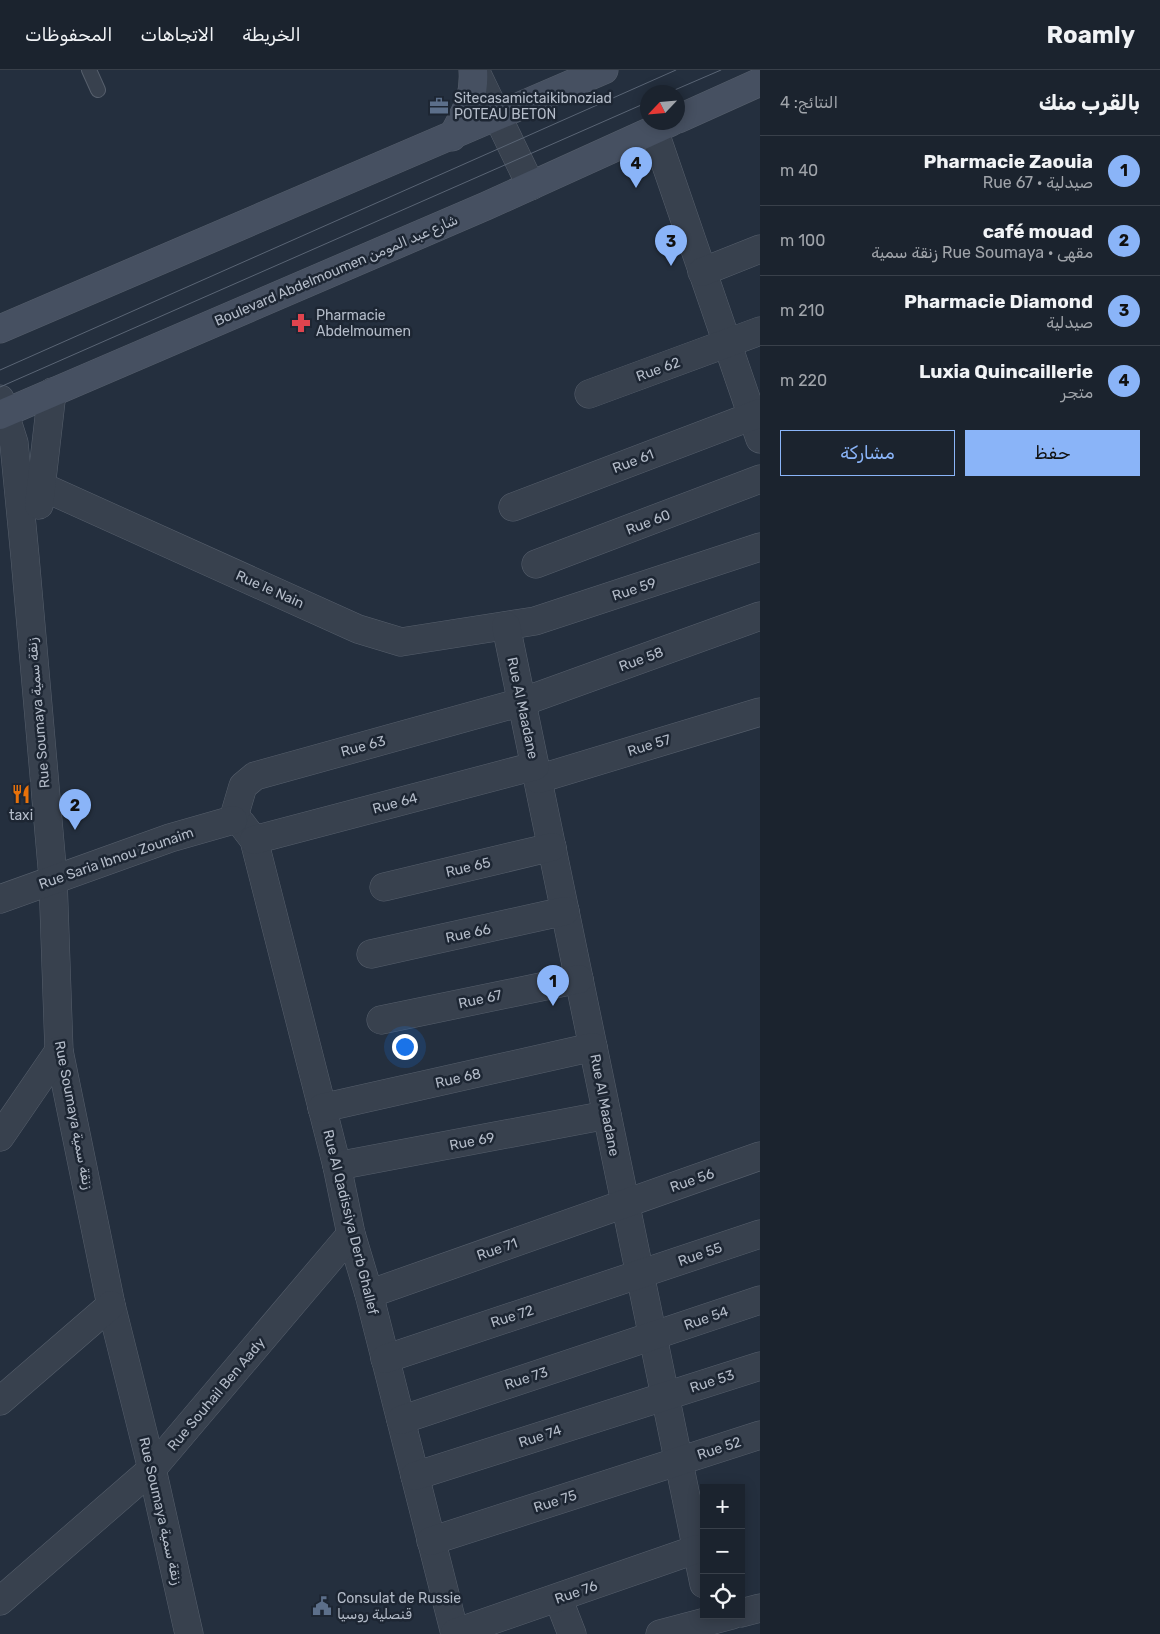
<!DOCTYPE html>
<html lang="ar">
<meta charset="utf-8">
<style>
body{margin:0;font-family:Rubik,Vazirmatn,sans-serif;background:#242b36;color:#f1f3f6;direction:rtl}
.controls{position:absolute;right:15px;bottom:15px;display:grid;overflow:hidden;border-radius:0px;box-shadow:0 2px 12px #0003}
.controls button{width:45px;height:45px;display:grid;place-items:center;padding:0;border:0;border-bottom:1px solid #39404a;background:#1b232e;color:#f1f3f6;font:25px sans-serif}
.compass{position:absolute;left:640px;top:15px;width:45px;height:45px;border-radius:50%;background:#1b232e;box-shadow:0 2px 12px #0003;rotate:244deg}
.you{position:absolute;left:404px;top:976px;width:18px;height:18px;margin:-12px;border:4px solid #fff;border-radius:50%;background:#1a73e8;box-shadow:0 0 0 8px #1a73e833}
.badge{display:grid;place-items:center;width:32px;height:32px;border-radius:50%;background:#8ab4f8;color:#111;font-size:16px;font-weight:700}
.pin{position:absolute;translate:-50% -41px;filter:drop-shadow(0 1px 2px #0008)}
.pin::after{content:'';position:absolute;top:26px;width:18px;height:15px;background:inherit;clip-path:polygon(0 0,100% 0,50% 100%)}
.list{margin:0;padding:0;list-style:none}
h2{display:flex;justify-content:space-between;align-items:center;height:65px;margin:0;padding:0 20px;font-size:21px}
h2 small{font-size:16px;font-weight:400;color:#a0a4aa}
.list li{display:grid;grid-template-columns:32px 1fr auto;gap:15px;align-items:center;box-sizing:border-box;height:70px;padding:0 20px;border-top:1px solid #39404a}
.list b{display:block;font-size:19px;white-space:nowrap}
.list p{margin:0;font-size:16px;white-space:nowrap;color:#a0a4aa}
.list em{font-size:16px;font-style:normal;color:#a0a4aa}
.actions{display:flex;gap:10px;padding:15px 20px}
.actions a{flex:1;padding:11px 0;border:1px solid #8ab4f8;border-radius:0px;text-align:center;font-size:18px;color:#8ab4f8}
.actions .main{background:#8ab4f8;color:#111}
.icon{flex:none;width:28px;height:28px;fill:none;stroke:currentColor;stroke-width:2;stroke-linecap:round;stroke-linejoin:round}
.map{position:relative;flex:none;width:760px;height:1564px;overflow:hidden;direction:ltr}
header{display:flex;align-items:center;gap:30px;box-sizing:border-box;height:70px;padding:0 25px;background:#1b232e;border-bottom:1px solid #39404a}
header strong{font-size:24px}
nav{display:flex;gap:28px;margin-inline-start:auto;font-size:18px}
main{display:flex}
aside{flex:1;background:#1b232e}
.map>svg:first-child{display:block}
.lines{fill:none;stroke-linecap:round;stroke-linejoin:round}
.lane-casing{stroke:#565f6c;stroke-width:16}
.street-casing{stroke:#565f6c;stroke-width:29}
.secondary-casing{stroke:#565f6c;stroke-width:29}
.lane{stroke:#38414e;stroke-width:14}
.street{stroke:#38414e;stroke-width:28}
.secondary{stroke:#465061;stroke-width:28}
.tram{stroke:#5a6575;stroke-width:1}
.labels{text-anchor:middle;stroke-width:5;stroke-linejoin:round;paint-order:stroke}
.poi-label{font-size:14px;fill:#b4bcc9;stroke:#1d2633;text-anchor:start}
.street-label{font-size:14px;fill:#b4bcc9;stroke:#1d2633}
</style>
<header>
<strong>Roamly</strong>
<nav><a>الخريطة</a><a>الاتجاهات</a><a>المحفوظات</a></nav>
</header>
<main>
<aside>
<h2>بالقرب منك<small>النتائج: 4</small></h2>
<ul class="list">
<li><span class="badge">1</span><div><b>Pharmacie Zaouia</b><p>صيدلية · Rue 67</p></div><em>40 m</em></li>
<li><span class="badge">2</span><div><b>café mouad</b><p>مقهى · Rue Soumaya زنقة سمية</p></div><em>100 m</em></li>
<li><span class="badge">3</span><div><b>Pharmacie Diamond</b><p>صيدلية</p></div><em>210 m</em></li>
<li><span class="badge">4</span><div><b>Luxia Quincaillerie</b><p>متجر</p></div><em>220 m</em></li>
</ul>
<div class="actions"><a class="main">حفظ</a><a>مشاركة</a></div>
</aside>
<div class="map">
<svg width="760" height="1564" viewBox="0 0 760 1564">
<rect width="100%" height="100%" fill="#242f3e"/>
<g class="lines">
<g class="lane-casing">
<polyline id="lane" points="89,0 98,20"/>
</g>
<g class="street-casing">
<g id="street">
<polyline points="475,0 531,116"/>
<polyline points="654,60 760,369"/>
<polyline points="702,202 760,179"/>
<polyline points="589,324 760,261"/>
<polyline points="0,329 14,373 25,487 53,808 59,981 111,1235 152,1399 189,1564"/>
<polyline points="43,417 358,559 401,572 535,551 760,477"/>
<polyline points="39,435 52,322"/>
<polyline points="513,437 760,343"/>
<polyline points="536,494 760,409"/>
<polyline points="506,556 704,1514"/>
<polyline points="538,709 760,642"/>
<polyline points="233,750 241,753 254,770 337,1096 351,1164 369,1224 455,1564"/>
<polyline points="233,750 243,716 255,706 522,632 760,546"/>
<polyline points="254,770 535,696"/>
<polyline points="384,817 552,777"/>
<polyline points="0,829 170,768 233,750"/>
<polyline points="371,884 565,841"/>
<polyline points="381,950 579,909"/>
<polyline points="322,1038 593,977"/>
<polyline points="0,1067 59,981"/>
<polyline points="337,1096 607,1045"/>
<polyline points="369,1224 760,1086"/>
<polyline points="385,1289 760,1164"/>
<polyline points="0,1331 111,1235"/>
<polyline points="401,1350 760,1230"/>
<polyline points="415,1406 760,1296"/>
<polyline points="431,1471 760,1365"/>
<polyline points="558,1528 572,1564"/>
<polyline points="0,1531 152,1399 351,1164"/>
<polyline points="741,1543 760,1538"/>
<polyline points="455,1563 697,1479"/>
<polyline points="660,1564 732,1545"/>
</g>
</g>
<g class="secondary-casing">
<g id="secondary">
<polyline points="678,49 760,12"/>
<path d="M452 67C465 42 475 29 473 0"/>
<polyline points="0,259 604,0"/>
<polyline points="0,345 486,136 671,52"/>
</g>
</g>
<use href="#lane" class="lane"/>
<use href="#street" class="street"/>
<use href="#secondary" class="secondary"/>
<g class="tram">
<polyline points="670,22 721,0"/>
<polyline points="0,300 676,0"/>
<polyline points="0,317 648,32"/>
</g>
</g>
<defs>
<g id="office-bare" transform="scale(1.5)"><path d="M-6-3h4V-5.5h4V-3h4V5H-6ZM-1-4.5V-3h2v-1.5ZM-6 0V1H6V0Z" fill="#5c6f8a" stroke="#1d2633" stroke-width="2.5" paint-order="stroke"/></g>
<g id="pharmacy-bare" transform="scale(1.5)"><path d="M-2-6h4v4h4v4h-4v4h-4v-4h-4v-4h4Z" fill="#e0444e" stroke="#1d2633" stroke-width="2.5" paint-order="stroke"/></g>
<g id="restaurant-bare" transform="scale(1.5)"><path d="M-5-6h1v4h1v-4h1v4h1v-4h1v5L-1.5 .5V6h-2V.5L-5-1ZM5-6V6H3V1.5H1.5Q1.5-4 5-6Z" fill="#e8710a" stroke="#1d2633" stroke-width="2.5" paint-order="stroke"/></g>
<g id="civic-bare" transform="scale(1.5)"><path d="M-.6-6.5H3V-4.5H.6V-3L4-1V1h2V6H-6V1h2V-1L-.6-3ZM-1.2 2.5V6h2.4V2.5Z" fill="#5c6f8a" stroke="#1d2633" stroke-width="2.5" paint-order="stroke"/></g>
</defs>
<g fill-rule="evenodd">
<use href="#office-bare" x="439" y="36"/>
<use href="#pharmacy-bare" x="301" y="253"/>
<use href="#restaurant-bare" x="21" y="724"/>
<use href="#civic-bare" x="322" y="1536"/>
</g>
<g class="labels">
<g class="poi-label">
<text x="454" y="33">Sitecasamictaikibnoziad<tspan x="454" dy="16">POTEAU BETON</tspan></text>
<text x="316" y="250">Pharmacie<tspan x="316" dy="16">Abdelmoumen</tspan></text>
<text x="21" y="750" text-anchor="middle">taxi</text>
<text x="337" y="1533">Consulat de Russie<tspan x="337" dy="16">قنصلية روسيا</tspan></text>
</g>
<g class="street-label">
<text transform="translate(336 200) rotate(-23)" y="5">Boulevard Abdelmoumen شارع عبد المومن</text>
<text transform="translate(658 299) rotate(-20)" y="5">Rue 62</text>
<text transform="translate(633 391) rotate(-21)" y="5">Rue 61</text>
<text transform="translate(648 452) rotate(-21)" y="5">Rue 60</text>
<text transform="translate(270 519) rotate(24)" y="5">Rue le Nain</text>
<text transform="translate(634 519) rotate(-18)" y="5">Rue 59</text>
<text transform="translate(641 589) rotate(-20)" y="5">Rue 58</text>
<text transform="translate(523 638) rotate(78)" y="5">Rue Al Maadane</text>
<text transform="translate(38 643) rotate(-95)" y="5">Rue Soumaya زنقة سمية</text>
<text transform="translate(649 675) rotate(-17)" y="5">Rue 57</text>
<text transform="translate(363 676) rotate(-15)" y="5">Rue 63</text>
<text transform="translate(395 733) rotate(-15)" y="5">Rue 64</text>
<text transform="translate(116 788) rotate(-19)" y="5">Rue Saria Ibnou Zounaim</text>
<text transform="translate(468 797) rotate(-13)" y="5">Rue 65</text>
<text transform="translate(468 863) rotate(-12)" y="5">Rue 66</text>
<text transform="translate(480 929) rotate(-12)" y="5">Rue 67</text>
<text transform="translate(458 1008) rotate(-13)" y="5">Rue 68</text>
<text transform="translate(605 1035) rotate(79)" y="5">Rue Al Maadane</text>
<text transform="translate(74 1045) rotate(79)" y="5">Rue Soumaya زنقة سمية</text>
<text transform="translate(472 1071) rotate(-11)" y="5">Rue 69</text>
<text transform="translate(692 1110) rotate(-19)" y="5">Rue 56</text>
<text transform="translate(351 1152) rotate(76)" y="5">Rue Al Qadissiya Derb Ghallef</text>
<text transform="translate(497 1179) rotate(-19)" y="5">Rue 71</text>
<text transform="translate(700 1184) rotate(-19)" y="5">Rue 55</text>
<text transform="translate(512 1246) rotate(-18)" y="5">Rue 72</text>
<text transform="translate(706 1248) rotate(-19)" y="5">Rue 54</text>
<text transform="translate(526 1308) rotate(-18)" y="5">Rue 73</text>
<text transform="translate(712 1311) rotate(-18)" y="5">Rue 53</text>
<text transform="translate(216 1324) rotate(-50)" y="5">Rue Souhail Ben Aady</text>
<text transform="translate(540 1366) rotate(-18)" y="5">Rue 74</text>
<text transform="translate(719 1378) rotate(-18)" y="5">Rue 52</text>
<text transform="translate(555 1431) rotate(-18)" y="5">Rue 75</text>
<text transform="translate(161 1441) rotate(77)" y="5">Rue Soumaya زنقة سمية</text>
<text transform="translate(576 1522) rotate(-19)" y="5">Rue 76</text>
</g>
</g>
</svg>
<div class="controls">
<button>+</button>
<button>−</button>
<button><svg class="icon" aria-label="locate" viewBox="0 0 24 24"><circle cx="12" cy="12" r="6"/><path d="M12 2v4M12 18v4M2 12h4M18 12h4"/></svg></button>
</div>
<svg class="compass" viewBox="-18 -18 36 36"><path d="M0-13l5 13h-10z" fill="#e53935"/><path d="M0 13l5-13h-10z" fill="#a0a4aa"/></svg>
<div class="you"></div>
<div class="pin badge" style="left:553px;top:936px">1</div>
<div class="pin badge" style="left:75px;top:760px">2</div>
<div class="pin badge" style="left:671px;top:196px">3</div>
<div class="pin badge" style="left:636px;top:118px">4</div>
</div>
</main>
